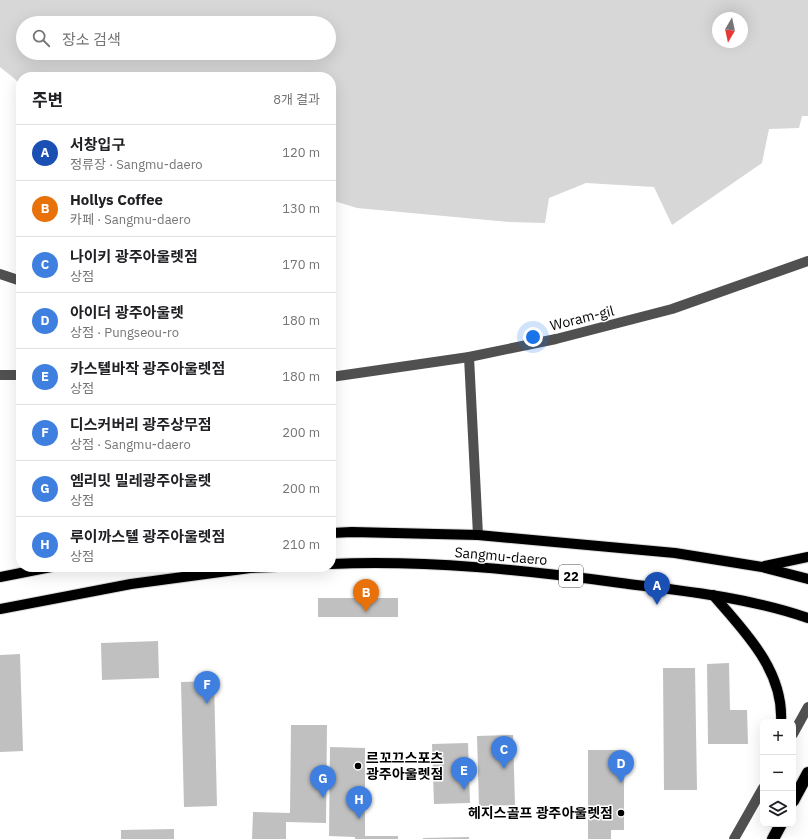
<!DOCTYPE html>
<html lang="ko">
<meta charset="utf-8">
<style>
body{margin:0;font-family:"IBM Plex Sans","Noto Sans KR",sans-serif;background:#f6f6f6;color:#202124}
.controls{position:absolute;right:12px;bottom:12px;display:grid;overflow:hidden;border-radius:8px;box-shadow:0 4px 16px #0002}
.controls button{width:36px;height:36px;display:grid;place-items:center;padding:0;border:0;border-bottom:1px solid #e0e0e0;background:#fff;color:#202124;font:20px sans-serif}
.compass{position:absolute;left:712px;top:12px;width:36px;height:36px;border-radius:50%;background:#fff;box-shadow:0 4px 16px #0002;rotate:189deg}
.you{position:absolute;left:533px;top:337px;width:14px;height:14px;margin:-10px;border:3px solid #fff;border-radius:50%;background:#1a73e8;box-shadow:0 0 0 6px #1a73e833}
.badge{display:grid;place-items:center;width:26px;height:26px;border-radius:50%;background:#0b8043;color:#fff;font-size:13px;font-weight:700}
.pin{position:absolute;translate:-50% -33px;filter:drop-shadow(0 1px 2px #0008)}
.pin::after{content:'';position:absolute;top:21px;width:14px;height:12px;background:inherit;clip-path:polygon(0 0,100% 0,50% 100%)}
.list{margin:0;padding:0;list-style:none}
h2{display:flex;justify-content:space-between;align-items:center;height:52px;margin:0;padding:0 16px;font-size:17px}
h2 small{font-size:13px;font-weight:400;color:#757577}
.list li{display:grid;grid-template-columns:26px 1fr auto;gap:12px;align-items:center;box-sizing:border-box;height:56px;padding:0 16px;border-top:1px solid #e0e0e0}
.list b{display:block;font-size:15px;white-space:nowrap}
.list p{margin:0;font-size:13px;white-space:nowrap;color:#757577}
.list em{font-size:13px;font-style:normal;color:#757577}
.icon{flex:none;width:22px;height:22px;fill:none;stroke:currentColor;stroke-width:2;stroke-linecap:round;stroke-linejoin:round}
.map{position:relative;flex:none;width:808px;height:839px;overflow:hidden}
.search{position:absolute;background:#fff;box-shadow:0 4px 16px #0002;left:16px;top:16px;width:320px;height:44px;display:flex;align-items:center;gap:10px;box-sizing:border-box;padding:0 14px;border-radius:22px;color:#757577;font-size:15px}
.panel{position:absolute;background:#fff;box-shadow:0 4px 16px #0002;left:16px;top:72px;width:320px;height:500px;border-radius:16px}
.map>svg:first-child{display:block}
.green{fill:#d7d7d7;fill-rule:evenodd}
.building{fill:#c0c0c0}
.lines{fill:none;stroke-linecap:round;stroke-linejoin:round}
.major-casing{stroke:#dbdbdb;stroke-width:12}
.highway-casing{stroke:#dbdbdb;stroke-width:14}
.minor{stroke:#505050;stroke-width:10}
.major{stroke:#000;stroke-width:10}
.highway{stroke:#000;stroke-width:12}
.poi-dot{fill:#000;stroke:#fff;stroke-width:1.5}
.labels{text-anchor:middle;stroke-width:3;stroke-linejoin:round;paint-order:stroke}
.shield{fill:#fff;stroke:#4c4c4c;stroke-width:1}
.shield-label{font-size:13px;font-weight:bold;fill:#000}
.street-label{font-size:14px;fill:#000;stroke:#fff}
.poi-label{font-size:14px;font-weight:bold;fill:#000;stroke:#fff;text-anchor:start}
</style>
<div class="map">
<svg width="808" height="839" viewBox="0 0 808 839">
<rect width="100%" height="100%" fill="#fff"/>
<path class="green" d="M0 0H808V116H802L799 128 769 129 762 163 672 225 654 187 586 183 549 198 545 223 509 222 357 208 331 200V77H21V86L15 79 0 67ZM718 18H742V42H718ZM23 23H329V53H23Z"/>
<g class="building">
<rect x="318" y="598" width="80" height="19"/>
<polygon points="158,641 159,678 102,680 101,643"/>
<polygon points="20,654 23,751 0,752 0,655"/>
<polygon points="729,663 730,710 747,710 748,744 708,744 707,664"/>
<polygon points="663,668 695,668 697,790 664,790"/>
<polygon points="214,681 217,806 184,807 181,682"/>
<polygon points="291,725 327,725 326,823 286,822 286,839 252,839 253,812 290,813"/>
<polygon points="513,735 515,805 479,806 477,736"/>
<polygon points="468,743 470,803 434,804 432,744"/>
<polygon points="330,747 365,748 365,836 398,836 398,839 355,839 355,837 329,836"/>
<polygon points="588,750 624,750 624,830 611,830 611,839 588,839"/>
<polygon points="174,829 174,839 121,839 121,830"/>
<polygon points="469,837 469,839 423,839 423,838"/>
</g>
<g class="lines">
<g class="major-casing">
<g id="major">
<polyline points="331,533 352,532 478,535 675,553 762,567 808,579"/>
<path d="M331 564C428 560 525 570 621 583 684 591 747 597 808 618"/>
<polyline points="765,566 808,557"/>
<polyline points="0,577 51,567"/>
<path d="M713 595C744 631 784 670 781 722"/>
<polyline points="0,609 131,584 250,568 274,567"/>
</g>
</g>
<g class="highway-casing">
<g id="highway">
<polyline points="793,801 808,773"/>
<polyline points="773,839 781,824"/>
</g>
</g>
<g class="minor">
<polyline points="0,274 21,281"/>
<polyline points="469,357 478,535"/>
<polyline points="0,375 21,375"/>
<polyline points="331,377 469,357 556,339 672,309 808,261"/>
<polyline points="793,734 808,707"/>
<polyline points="734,839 763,788"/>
</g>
<use href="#major" class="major"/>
<use href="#highway" class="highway"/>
</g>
<g class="poi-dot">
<circle cx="358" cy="766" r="4"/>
<circle cx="621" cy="813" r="4"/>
</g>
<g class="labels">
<rect class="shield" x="559" y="565" width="24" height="22" rx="3"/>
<g class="shield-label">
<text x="571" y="581">22</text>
</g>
<g class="street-label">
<text transform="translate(582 318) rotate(-14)" y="5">Woram-gil</text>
<text transform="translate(501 556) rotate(5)" y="5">Sangmu-daero</text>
</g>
<g class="poi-label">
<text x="366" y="763">르꼬끄스포츠<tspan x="366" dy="16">광주아울렛점</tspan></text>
<text x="613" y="818" text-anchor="end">헤지스골프 광주아울렛점</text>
</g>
</g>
</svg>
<div class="controls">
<button>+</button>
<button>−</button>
<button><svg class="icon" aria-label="layers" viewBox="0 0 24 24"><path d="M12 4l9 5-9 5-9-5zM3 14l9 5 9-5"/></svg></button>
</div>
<svg class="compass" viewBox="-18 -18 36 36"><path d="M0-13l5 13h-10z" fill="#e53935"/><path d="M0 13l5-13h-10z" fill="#757577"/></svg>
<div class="you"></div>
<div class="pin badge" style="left:657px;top:605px;background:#1a4fb4">A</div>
<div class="pin badge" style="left:366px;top:612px;background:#e8710a">B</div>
<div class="pin badge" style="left:504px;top:769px;background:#3f7fe0">C</div>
<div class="pin badge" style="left:621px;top:783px;background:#3f7fe0">D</div>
<div class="pin badge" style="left:464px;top:790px;background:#3f7fe0">E</div>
<div class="pin badge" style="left:207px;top:704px;background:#3f7fe0">F</div>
<div class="pin badge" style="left:323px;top:798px;background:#3f7fe0">G</div>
<div class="pin badge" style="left:359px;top:819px;background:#3f7fe0">H</div>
<div class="search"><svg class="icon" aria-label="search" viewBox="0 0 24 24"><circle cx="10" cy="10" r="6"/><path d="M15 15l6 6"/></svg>장소 검색</div>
<section class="panel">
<h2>주변<small>8개 결과</small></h2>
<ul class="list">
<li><span class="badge" style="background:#1a4fb4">A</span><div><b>서창입구</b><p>정류장 · Sangmu-daero</p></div><em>120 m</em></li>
<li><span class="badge" style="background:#e8710a">B</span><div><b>Hollys Coffee</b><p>카페 · Sangmu-daero</p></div><em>130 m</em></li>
<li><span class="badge" style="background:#3f7fe0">C</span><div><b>나이키 광주아울렛점</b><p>상점</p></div><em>170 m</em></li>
<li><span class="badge" style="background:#3f7fe0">D</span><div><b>아이더 광주아울렛</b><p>상점 · Pungseou-ro</p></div><em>180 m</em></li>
<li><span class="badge" style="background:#3f7fe0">E</span><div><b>카스텔바작 광주아울렛점</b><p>상점</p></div><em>180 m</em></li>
<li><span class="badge" style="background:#3f7fe0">F</span><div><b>디스커버리 광주상무점</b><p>상점 · Sangmu-daero</p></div><em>200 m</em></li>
<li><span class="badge" style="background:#3f7fe0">G</span><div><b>엠리밋 밀레광주아울렛</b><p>상점</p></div><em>200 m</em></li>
<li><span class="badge" style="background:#3f7fe0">H</span><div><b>루이까스텔 광주아울렛점</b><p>상점</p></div><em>210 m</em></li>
</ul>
</section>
</div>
